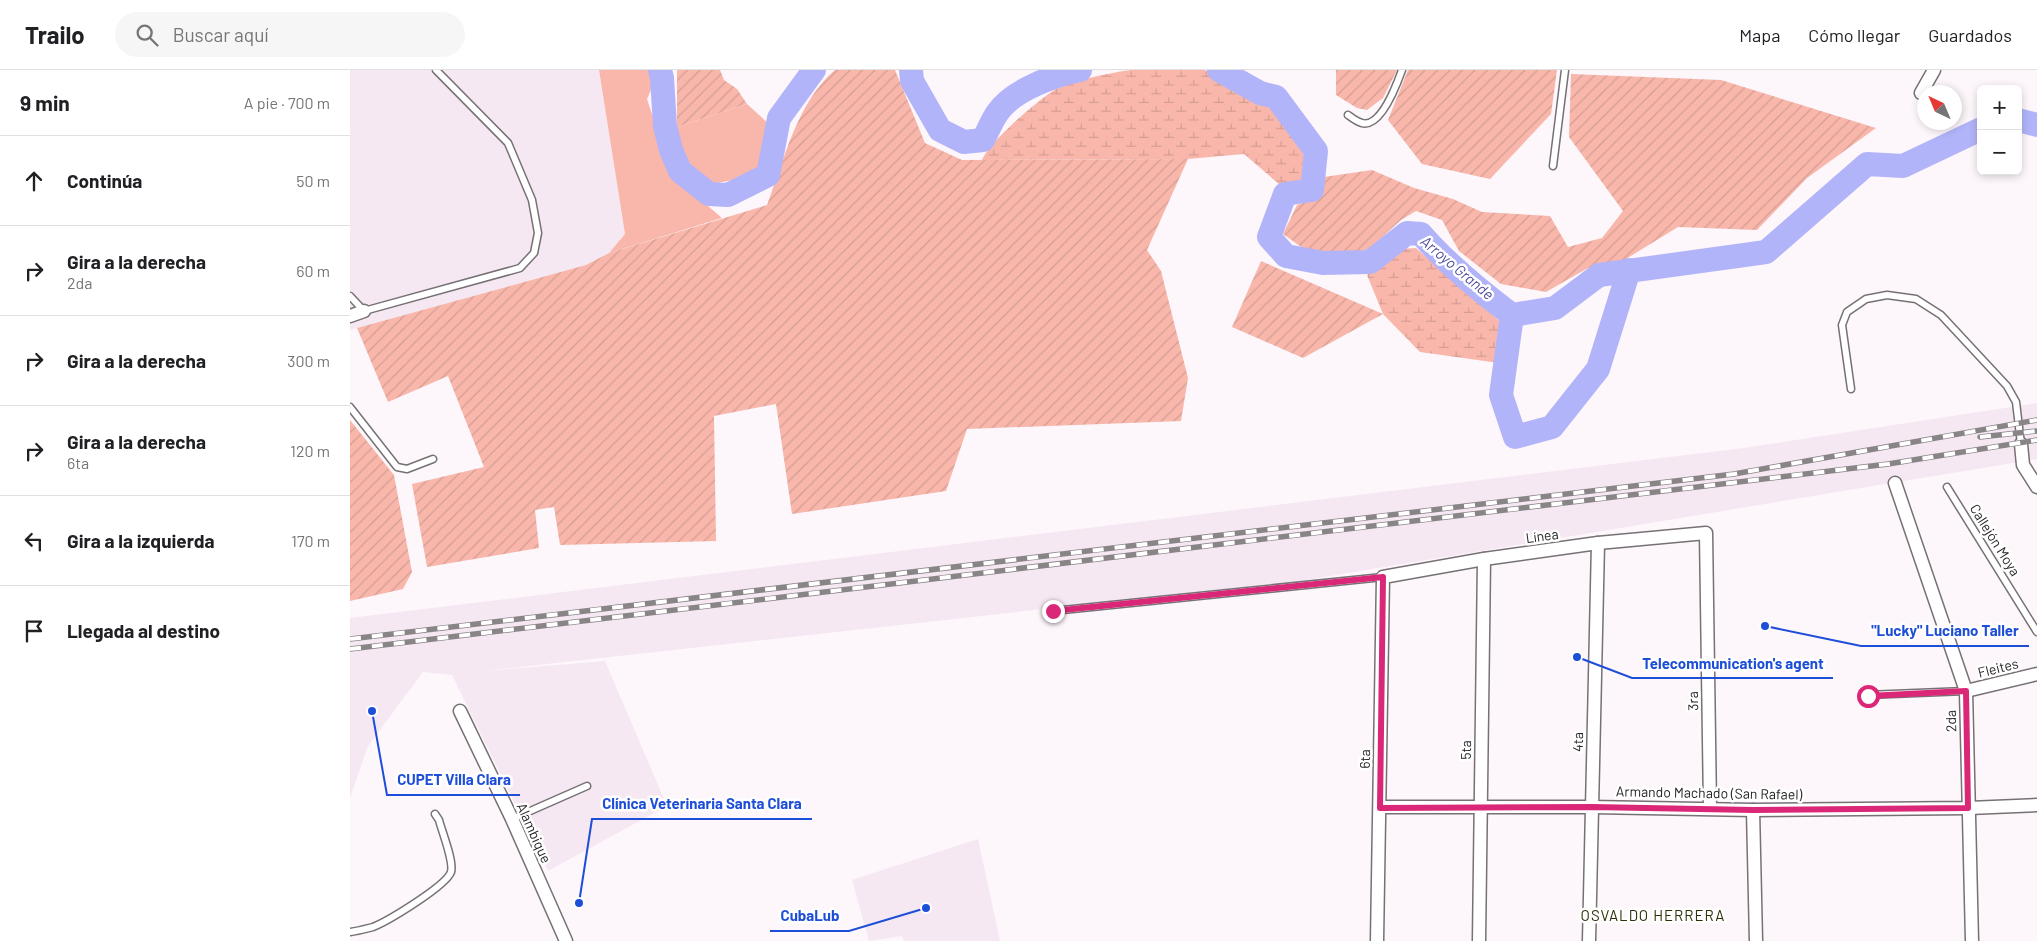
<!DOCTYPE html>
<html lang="es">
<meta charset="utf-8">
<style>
body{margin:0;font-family:Barlow,sans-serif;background:#f6f6f6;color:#202124}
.controls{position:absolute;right:15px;top:15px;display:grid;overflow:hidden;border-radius:8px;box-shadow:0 2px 8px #0003}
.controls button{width:45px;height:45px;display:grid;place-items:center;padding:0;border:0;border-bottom:1px solid #e0e0e0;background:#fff;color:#202124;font:25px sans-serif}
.compass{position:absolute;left:1567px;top:15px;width:45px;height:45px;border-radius:50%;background:#fff;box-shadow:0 2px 8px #0003;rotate:316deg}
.stop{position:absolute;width:15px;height:15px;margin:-11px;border:4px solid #db2777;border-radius:50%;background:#fff}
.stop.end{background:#db2777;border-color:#fff;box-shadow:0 1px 5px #0008}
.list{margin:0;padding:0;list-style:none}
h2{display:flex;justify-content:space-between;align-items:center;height:65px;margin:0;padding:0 20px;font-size:21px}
h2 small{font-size:16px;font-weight:400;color:#757577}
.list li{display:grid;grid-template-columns:32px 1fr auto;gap:15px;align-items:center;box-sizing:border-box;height:90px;padding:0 20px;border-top:1px solid #e0e0e0}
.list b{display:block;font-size:19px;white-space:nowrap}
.list p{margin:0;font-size:16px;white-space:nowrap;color:#757577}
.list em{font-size:16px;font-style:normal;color:#757577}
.icon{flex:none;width:28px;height:28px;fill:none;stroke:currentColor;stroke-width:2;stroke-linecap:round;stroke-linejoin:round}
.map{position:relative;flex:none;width:1687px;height:871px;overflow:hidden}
header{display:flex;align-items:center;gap:30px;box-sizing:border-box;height:70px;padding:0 25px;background:#fff;border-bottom:1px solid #e0e0e0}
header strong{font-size:24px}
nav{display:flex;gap:28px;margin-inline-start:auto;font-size:18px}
.search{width:350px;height:45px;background:#f6f6f6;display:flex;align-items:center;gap:12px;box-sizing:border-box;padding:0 18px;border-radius:28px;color:#757577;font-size:19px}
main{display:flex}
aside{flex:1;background:#fff}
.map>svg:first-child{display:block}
.built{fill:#f6e8f2}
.grass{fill:#f9b7ab}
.wetland{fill:url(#wetland-marsh)}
.garden{fill:url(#garden-furrows)}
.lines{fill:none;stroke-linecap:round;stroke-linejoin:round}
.river{stroke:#b2b4f9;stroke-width:24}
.lane-casing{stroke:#767175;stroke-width:9}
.street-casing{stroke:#767175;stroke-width:15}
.lane{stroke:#fff;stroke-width:6}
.street{stroke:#fff;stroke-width:12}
.rail-casing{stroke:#898587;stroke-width:5.5}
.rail{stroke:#fff;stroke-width:4;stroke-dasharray:11;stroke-linecap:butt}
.route{stroke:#db2777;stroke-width:6}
.labels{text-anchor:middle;stroke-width:5;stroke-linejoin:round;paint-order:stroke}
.street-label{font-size:14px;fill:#262425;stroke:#fff}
.water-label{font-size:15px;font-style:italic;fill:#4e4a9b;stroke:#fff}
.neighbourhood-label{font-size:15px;letter-spacing:1px;fill:#2d2f05;stroke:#fff}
.leader{fill:none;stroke:#1d4ed8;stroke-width:2}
.callout-dot{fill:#1d4ed8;stroke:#fff;stroke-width:2}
.callout-label{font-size:15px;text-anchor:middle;font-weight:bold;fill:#1d4ed8;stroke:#fff;stroke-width:5;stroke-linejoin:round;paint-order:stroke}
</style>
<header>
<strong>Trailo</strong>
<div class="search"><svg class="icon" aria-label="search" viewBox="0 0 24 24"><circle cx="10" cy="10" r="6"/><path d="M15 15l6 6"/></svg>Buscar aquí</div>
<nav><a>Mapa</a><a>Cómo llegar</a><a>Guardados</a></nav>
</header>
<main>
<aside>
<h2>9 min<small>A pie · 700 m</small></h2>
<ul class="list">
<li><svg class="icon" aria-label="ahead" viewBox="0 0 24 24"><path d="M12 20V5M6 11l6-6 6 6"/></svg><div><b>Continúa</b></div><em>50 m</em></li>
<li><svg class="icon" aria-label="right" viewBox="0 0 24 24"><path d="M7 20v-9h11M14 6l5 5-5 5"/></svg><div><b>Gira a la derecha</b><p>2da</p></div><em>60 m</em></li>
<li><svg class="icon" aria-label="right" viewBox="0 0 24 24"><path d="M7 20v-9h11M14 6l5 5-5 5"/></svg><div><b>Gira a la derecha</b></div><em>300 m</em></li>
<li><svg class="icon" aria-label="right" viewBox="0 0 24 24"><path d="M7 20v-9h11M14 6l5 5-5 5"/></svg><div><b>Gira a la derecha</b><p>6ta</p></div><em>120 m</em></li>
<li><svg class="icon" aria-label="left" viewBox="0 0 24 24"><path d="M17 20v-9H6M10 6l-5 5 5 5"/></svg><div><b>Gira a la izquierda</b></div><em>170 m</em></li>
<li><svg class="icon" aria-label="arrive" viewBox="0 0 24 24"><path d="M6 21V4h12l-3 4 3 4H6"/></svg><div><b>Llegada al destino</b></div></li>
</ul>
</aside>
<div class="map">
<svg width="1687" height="871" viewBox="0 0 1687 871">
<defs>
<pattern id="wetland-marsh" width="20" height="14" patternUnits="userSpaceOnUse" patternTransform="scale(1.25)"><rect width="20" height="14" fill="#f9b7ab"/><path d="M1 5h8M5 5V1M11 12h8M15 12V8" fill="none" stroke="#d59d93"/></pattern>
<pattern id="garden-furrows" width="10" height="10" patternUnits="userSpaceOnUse" patternTransform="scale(1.25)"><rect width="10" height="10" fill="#f9b7ab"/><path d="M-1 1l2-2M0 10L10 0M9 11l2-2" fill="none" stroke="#d59d93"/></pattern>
</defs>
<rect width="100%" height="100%" fill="#fdf6fb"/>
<g class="built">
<polygon points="0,0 249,0 275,164 259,183 236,195 0,260"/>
<polygon points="1687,333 1687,389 956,510 134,601 255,591 317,736 198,801 102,605 73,602 18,676 0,728 0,548 1394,378"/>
<polygon points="628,769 650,871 554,871 552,866 519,871 502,810"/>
</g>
<g class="grass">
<polygon points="249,0 302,0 305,11 297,29 322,105 372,148 259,183 275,164"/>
<polygon points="397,34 420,55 411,97 389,109 361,114 333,90 327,57"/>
</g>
<g class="wetland">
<path d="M781 0H855L903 26 937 49 955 88 956 116 930 115 894 84 838 89 632 90C640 71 688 30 706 19 720 11 764 2 781 0Z"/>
<polygon points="1066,178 1154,255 1149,293 1070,282 1033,244 1017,205 1049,179"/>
</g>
<g class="garden">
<polygon points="327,0 370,0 374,10 387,19 397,34 327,57"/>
<path d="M485 0H545L575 73 612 90 838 89 797 180 811 201 838 308 831 351 617 359 596 421 442 444 426 334 364 346 366 471 210 475 204 437 185 440 189 478 77 497 62 414 134 397 98 306 38 332 7 258 236 195 259 183 417 135C434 90 447 32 485 0Z"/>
<polygon points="986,0 1047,0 1033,28 1017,40 1007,38 986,25"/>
<polygon points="1058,0 1207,0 1201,44 1140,109 1072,94 1038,50"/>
<polygon points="1221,4 1371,10 1526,58 1457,108 1407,160 1328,157 1271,192 1238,198 1196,222 1151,214 1109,181 1092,150 1066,141 1051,150 1018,180 985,185 954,179 933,164 947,135 966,128 974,107 1022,100 1064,118 1103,129 1132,142 1200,146 1218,177 1252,168 1273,141 1219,67"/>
<polygon points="911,191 1033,244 953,288 882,257"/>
<polygon points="0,350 44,405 62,502 53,519 0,531"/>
</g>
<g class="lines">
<g class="river">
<polyline points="310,0 312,8 315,56 321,80 330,101 359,124 378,125 418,105 429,48 464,0"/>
<path d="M561 0 562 11 590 60 614 72 633 70C638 61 642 50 648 42 663 20 705 5 730 0"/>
<path d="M869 0 910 23 926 27 966 81 962 120 935 124 919 167 936 186 973 193 1020 192 1057 163 1071 164C1097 194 1130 221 1162 245L1205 238 1249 205 1416 182 1517 94 1553 96 1631 59"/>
<polyline points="1668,50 1687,55"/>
<polyline points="1162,245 1151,325 1165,367 1202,357 1248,299 1279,200"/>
</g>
<g class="lane-casing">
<g id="lane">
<path d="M998 45C1002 48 1007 52 1012 53 1031 58 1047 14 1052 0"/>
<polyline points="1203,96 1215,0"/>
<polyline points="0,226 14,241 170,198 184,183 188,163 182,130 158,73 86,0"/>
<polyline points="1501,319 1492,255 1497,242 1516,229 1537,225 1566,229 1591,245 1657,316 1666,332 1671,374"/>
<polyline points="0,337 47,397 57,399 83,389"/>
<polyline points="1597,417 1687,562"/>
<polyline points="703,541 1033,507"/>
<polyline points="1517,625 1616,621"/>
<polyline points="162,749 237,716"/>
<path d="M0 862C8 861 15 859 23 857 38 851 96 816 101 802 104 791 92 762 89 750L85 744"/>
</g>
</g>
<g class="street-casing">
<g id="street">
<polyline points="1571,23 1584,0"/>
<polyline points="0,246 14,241"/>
<polyline points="1671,374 1673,395 1687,417"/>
<polyline points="1545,413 1616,621 1622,871"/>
<polyline points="1616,621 1687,604"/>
<polyline points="110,641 162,749 216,871"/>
<polyline points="1030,737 1242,737 1403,740 1619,738 1687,735"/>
<polyline points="1403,740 1406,871"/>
<polyline points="1027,871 1033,507 1134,489 1248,473 1356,463 1360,738"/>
<polyline points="1129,871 1134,489"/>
<polyline points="1239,871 1248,473"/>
</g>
</g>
<use href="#lane" class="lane"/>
<use href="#street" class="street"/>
<g class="rail-casing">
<g id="rail">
<polyline points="1630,367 1687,361"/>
<polyline points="0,569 1384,404 1687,350"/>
<polyline points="0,579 1538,394 1687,370"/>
</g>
</g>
<use href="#rail" class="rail"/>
</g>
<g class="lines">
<polyline class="route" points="703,541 1033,507 1030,738 1242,737 1403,740 1618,738 1616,621 1518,626"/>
</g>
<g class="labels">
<g class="street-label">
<text transform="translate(1192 466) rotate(-8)" y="5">Línea</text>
<text transform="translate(1645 470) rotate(58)" y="5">Callejón Moya</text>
<text transform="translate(1648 598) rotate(-14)" y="5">Fleites</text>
<text transform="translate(1343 631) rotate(-91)" y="5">3ra</text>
<text transform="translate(1601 651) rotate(-91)" y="5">2da</text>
<text transform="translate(1228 672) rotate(-89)" y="5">4ta</text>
<text transform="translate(1116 680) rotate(-89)" y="5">5ta</text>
<text transform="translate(1015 689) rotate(-89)" y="5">6ta</text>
<text transform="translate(1359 723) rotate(1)" y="5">Armando Machado (San Rafael)</text>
<text transform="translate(184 763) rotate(66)" y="5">Alambique</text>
</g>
<g class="water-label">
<text transform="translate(1107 198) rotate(40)" y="5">Arroyo Grande</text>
</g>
<g class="neighbourhood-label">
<text x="1303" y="851">OSVALDO HERRERA</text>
</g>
</g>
<path class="leader" d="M1415 556L1511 576H1679M1227 587L1282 608H1483M22 641L37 725H170M229 833L242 749H462M576 838L499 861H420"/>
<g class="callout-dot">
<circle cx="1415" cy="556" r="5"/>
<circle cx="1227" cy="587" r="5"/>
<circle cx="22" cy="641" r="5"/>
<circle cx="229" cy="833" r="5"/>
<circle cx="576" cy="838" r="5"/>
</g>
<g class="callout-label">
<text x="1595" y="566">"Lucky" Luciano Taller</text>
<text x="1383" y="599">Telecommunication's agent</text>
<text x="104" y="715">CUPET Villa Clara</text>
<text x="352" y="739">Clínica Veterinaria Santa Clara</text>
<text x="460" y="851">CubaLub</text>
</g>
</svg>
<div class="controls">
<button>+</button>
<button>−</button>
</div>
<svg class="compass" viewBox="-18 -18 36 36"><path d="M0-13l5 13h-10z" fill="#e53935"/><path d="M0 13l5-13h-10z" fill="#757577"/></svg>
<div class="stop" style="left:1518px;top:626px"></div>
<div class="stop end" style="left:703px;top:541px"></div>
</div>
</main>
